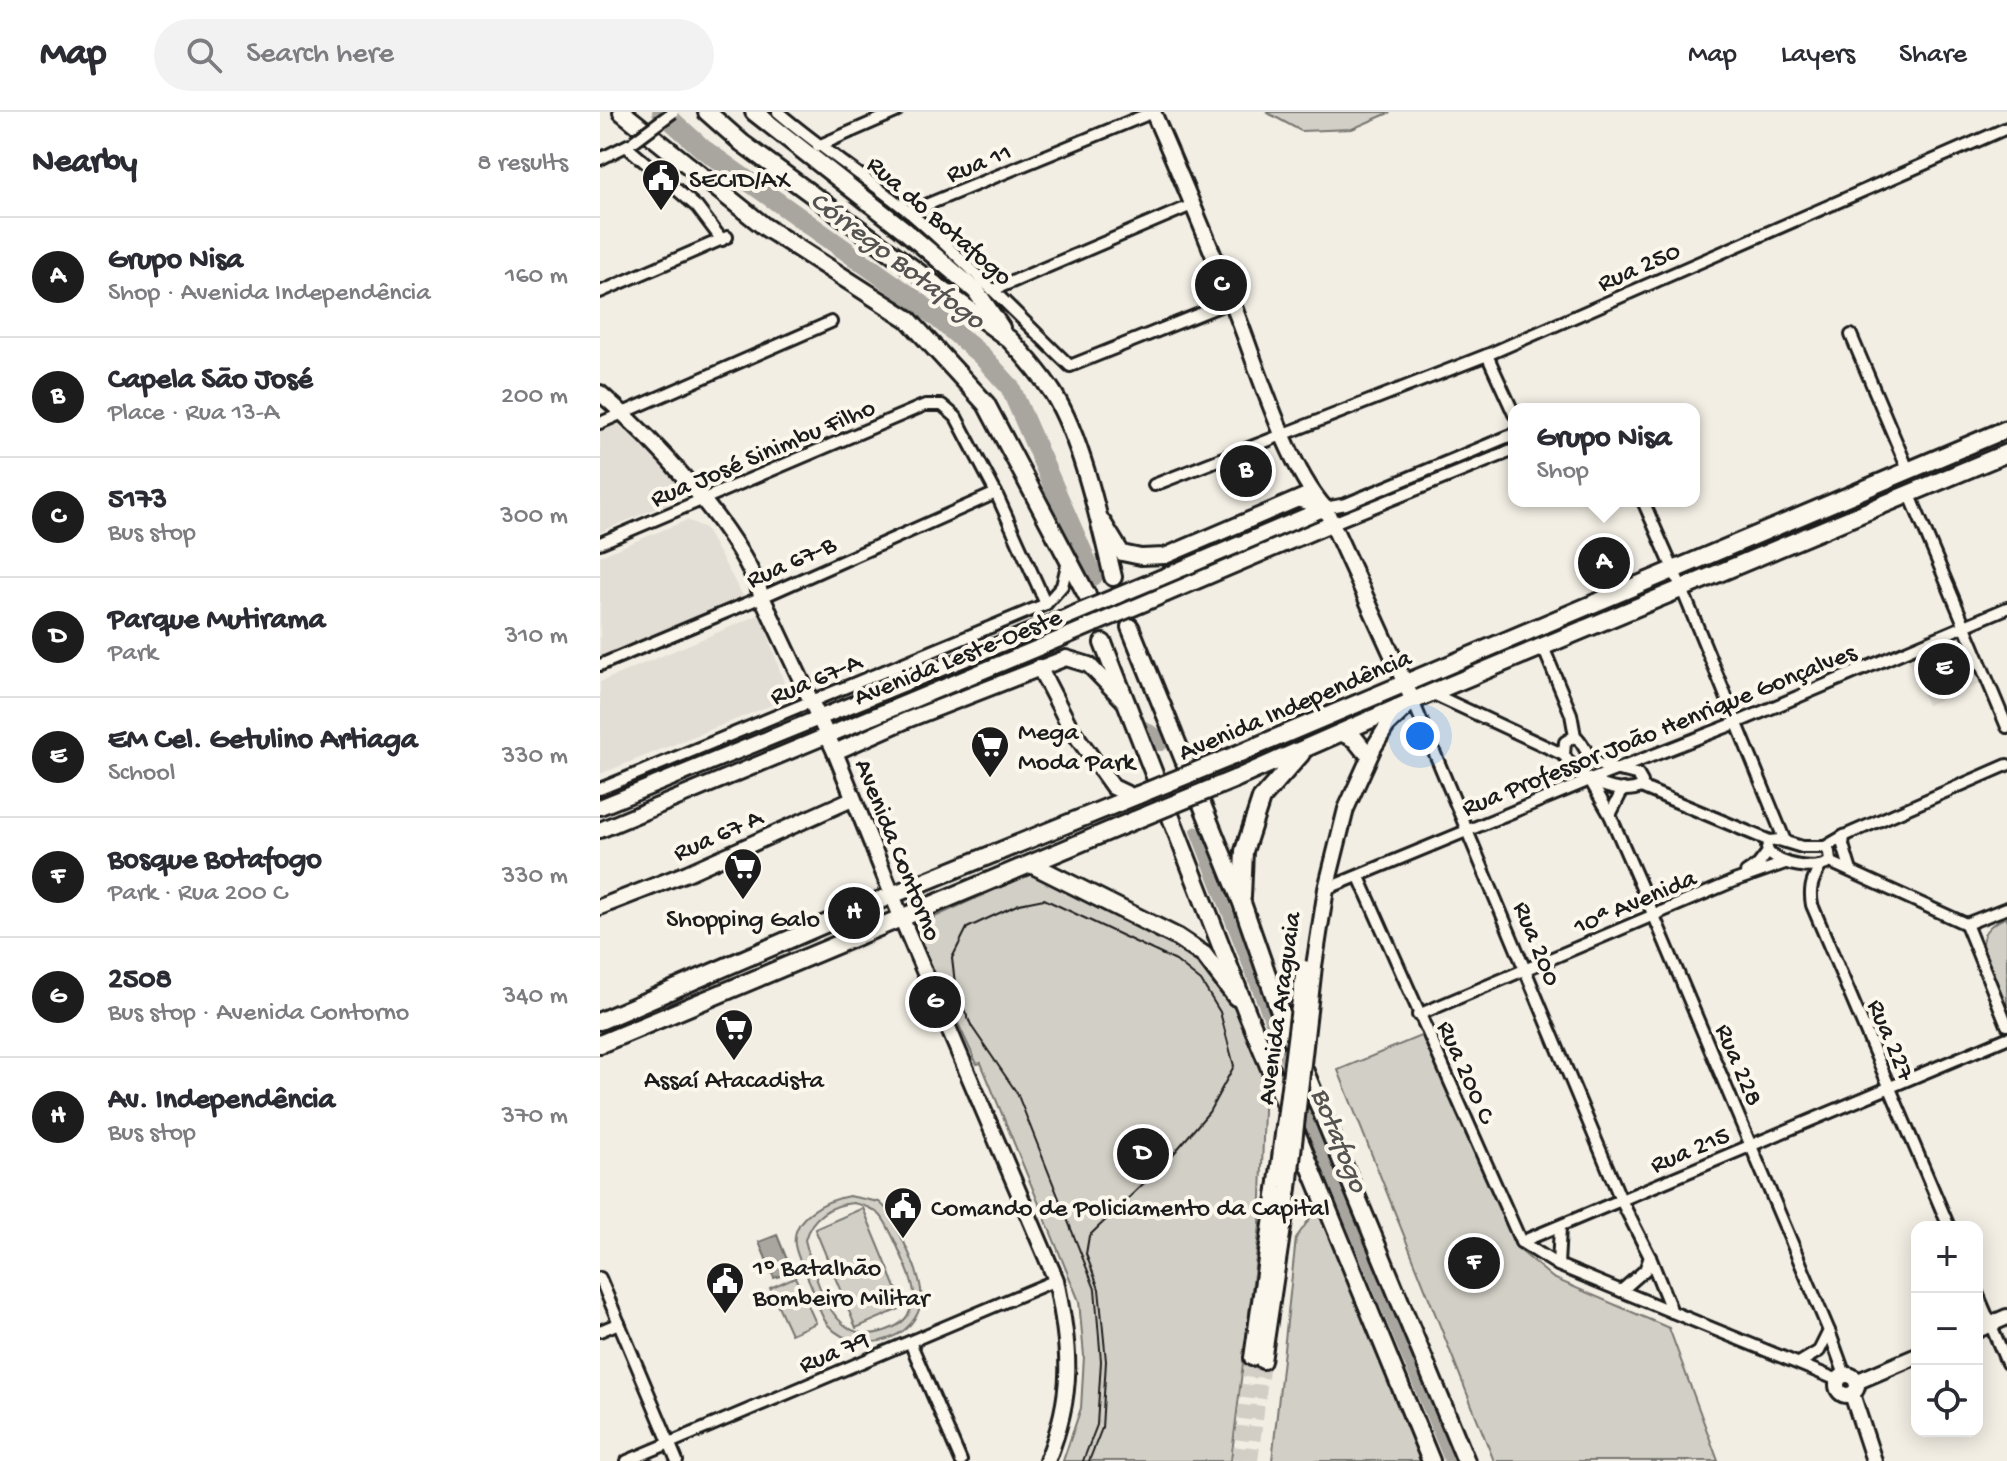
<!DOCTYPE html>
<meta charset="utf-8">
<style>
body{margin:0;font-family:"Gochi Hand",sans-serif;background:#f2f2f3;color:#2b2b33}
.controls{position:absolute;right:24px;bottom:24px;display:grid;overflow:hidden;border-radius:16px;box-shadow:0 4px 20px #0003}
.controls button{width:72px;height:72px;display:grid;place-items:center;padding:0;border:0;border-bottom:2px solid #e1e1e2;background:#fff;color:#2b2b33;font:40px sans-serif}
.you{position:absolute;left:820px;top:624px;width:28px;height:28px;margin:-20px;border:6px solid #fff;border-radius:50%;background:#1a73e8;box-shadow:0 0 0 12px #1a73e833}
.badge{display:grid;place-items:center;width:52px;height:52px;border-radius:50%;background:#1c1c1c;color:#fff;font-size:26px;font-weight:700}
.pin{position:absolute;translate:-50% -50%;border:4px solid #fff;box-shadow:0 2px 8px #0006}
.popup{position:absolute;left:908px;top:291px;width:192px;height:104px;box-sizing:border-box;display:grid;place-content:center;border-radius:16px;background:#fff;filter:drop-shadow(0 2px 6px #0005);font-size:26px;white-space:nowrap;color:#7c7c81}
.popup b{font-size:30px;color:#2b2b33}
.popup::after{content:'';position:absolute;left:50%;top:100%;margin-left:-16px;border:16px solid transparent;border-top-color:#fff}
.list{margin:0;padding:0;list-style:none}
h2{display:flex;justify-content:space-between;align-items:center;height:104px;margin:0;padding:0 32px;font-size:34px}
h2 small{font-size:26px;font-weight:400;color:#7c7c81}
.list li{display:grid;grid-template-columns:52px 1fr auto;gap:24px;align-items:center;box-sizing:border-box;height:120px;padding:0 32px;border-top:2px solid #e1e1e2}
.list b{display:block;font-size:30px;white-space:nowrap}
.list p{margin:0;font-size:26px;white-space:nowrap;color:#7c7c81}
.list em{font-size:26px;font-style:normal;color:#7c7c81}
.icon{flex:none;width:44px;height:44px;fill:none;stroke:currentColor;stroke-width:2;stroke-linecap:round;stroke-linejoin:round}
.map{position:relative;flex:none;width:1407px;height:1349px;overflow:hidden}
header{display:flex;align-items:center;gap:48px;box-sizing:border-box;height:112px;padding:0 40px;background:#fff;border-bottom:2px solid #e1e1e2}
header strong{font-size:38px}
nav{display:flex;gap:44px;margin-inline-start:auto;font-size:28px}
.search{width:560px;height:72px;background:#f2f2f3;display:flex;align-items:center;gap:20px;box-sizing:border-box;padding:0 28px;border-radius:44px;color:#7c7c81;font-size:30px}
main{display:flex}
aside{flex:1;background:#fff}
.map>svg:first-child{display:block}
.built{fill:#e2ded5}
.green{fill:#d2cfc6;stroke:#777671;stroke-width:2;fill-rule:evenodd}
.water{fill:#a9a6a0;stroke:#716f6b;stroke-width:2}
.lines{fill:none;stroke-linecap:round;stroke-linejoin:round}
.canal{stroke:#a9a6a0;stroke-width:11}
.river{stroke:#a9a6a0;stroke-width:20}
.secondary-tunnel{stroke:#d2cec6;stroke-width:14;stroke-dasharray:14 7;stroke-linecap:butt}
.minor-casing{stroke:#1c1c1c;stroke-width:16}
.tertiary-casing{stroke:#1c1c1c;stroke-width:20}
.secondary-casing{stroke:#1c1c1c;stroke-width:20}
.primary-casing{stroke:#1c1c1c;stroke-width:22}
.minor{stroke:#fbf7ec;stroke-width:10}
.tertiary{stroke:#fbf7ec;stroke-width:14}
.secondary{stroke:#fbf7ec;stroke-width:14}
.primary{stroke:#fbf7ec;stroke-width:16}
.tram{stroke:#1c1c1c;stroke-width:2}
.minor-bridge-casing{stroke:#1c1c1c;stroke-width:16;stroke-linecap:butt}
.secondary-bridge-casing{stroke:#1c1c1c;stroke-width:20;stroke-linecap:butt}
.primary-bridge-casing{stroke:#1c1c1c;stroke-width:22;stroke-linecap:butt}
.minor-bridge{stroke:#fbf7ec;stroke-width:10}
.secondary-bridge{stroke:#fbf7ec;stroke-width:14}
.primary-bridge{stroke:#fbf7ec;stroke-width:16}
.labels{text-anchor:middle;stroke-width:8;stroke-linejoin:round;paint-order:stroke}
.street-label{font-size:26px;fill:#1c1c1c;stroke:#fbf7ec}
.poi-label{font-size:26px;fill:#1c1c1c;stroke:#fbf7ec;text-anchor:start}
.water-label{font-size:28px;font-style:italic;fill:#545351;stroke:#fbf7ec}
</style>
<header>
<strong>Map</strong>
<div class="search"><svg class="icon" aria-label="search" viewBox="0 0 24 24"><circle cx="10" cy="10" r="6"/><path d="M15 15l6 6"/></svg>Search here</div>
<nav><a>Map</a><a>Layers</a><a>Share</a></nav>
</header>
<main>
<aside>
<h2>Nearby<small>8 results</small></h2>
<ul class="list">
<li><span class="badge">A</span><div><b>Grupo Nisa</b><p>Shop · Avenida Independência</p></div><em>160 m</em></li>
<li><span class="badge">B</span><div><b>Capela São José</b><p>Place · Rua 13-A</p></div><em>200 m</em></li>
<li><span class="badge">C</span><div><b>5173</b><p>Bus stop</p></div><em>300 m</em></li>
<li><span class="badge">D</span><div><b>Parque Mutirama</b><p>Park</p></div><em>310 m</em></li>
<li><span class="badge">E</span><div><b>EM Cel. Getulino Artiaga</b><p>School</p></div><em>330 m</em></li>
<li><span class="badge">F</span><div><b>Bosque Botafogo</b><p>Park · Rua 200 C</p></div><em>330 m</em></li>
<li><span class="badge">G</span><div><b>2508</b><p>Bus stop · Avenida Contorno</p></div><em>340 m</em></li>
<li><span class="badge">H</span><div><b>Av. Independência</b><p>Bus stop</p></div><em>370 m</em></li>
</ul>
</aside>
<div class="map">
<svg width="1407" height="1349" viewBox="0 0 1407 1349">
<rect width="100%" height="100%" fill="#f2eee4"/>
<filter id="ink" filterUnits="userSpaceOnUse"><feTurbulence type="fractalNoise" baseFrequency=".0125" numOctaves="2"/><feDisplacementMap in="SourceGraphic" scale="16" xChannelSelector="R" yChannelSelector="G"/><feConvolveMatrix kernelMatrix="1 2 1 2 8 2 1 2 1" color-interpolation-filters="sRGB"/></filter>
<g filter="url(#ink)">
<g class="built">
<polygon points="20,311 32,316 87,383 0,420 0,314"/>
<polygon points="87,408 105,416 144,486 0,545 0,444"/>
<polygon points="161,502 189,586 0,662 0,570"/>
<polygon points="1353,522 1364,527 1383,571 1327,593 1306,543"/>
</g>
<g class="green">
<polygon points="666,0 791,0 752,17 701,19"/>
<polygon points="437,758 604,843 646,898 665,969 660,1113 631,1349 463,1349 481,1296 484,1244 479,1189 381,951 377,952 313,815"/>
<path d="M1407 805V896L1382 834C1382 817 1393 811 1407 805Z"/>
<polygon points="823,923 916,1135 953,1166 1069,1216 1118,1349 894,1349 738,958"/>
<path d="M249 1084 279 1090 289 1099C298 1119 316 1151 320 1172 332 1225 260 1249 228 1213 219 1203 216 1185 211 1173 206 1161 197 1146 195 1133 191 1104 227 1088 249 1084ZM253 1091C264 1093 272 1096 280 1103 288 1111 311 1163 313 1175 315 1182 313 1193 310 1199 305 1211 292 1217 281 1220 232 1234 214 1164 205 1128 211 1105 230 1093 253 1091Z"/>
<polygon points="725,1085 840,1349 672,1349 696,1126"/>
<polygon points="263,1096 304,1195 256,1216 215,1117"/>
<polygon points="195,1165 216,1211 191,1222 170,1176"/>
</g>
<polygon class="water" points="177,1123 192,1160 174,1166 159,1130"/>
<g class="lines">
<g class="canal">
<polyline points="596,720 690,960"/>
<polyline points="700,987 850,1349"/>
</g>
<g class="river">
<polyline points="62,0 103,37 321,192 381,243 410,275 493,464"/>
<polyline points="536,615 560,629"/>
</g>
<g class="secondary-tunnel">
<polyline points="639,1349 652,1246"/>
<polyline points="651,1349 663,1249"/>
</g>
<g class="minor-casing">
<g id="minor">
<path d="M178 0C220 36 267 66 310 101 366 149 417 203 470 254L632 189"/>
<polyline points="218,34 296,0"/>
<polyline points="27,35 97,95 122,128"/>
<polyline points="0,47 30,32"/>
<polyline points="309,100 553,0"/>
<polyline points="393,178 592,93"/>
<polyline points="0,180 127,125"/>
<polyline points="1251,223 1309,360"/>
<polyline points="887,243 914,302"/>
<polyline points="0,311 231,210"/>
<polyline points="554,373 887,243 1407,16"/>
<polyline points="1310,383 1407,615"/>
<polyline points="695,389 725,396 746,392 914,322"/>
<polyline points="1043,389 1082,477 1185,729"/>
<polyline points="733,411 914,338"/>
<polyline points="0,431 325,293 342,293 356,305 396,381 446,492"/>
<polyline points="943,535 971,602 975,624"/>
<polyline points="0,553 162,485 396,381"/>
<path d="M831 581 964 643C977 666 1016 685 1041 675L1170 729 1179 728 1202 735H1225"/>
<polyline points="813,589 1021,1088 1050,1145 1072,1200"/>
<path d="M975 624C984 630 985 642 994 649 1006 659 1024 657 1038 663L1042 670 1041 675"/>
<polyline points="964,643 965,630 975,624"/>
<polyline points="990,668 1010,703 1054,804 1229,1219 1245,1263"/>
<polyline points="0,677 446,492 462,474 468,449"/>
<polyline points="1010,703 1023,677"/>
<polyline points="1244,724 1243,733 1251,759"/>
<polyline points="1225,735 1244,724 1407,653"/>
<path d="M1168 740C1181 753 1214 760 1230 750L1229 740 1225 735"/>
<polyline points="1230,750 1366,812"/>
<path d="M1220 755C1212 769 1209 777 1212 793L1349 1115"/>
<polyline points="1146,761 1158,753 1168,740 1167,736"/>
<polyline points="759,765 921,1130 958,1153 1238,1268"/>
<polyline points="726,777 990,668 1136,611 1407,496"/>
<polyline points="1366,812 1407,913"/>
<polyline points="1366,812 1407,796"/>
<polyline points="818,903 1134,769 1185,751"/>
<polyline points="921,1130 1407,926"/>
<polyline points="958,1153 960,1115"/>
<polyline points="0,1166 77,1349"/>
<polyline points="1021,1179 1045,1158 1050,1145"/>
<polyline points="1377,1181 1407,1251"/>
<polyline points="0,1219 19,1211"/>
<polyline points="310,1230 361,1349"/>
<polyline points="1199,1251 1219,1239 1229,1219"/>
<polyline points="27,1349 456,1168"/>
</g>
</g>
<g class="tertiary-casing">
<g id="tertiary">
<polyline points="0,795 87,761 252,687"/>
<path d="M301 805 456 1168C470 1238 475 1280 447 1349"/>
<polyline points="1377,1218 1407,1205"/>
<circle cx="1247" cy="1273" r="10"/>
<polyline points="1256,1270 1317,1244"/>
<polyline points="1252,1282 1274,1349"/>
</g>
</g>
<g class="secondary-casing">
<g id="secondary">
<path d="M553 0C582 67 611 134 637 203 658 257 687 354 725 396L813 589 787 614 774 635 746 697 726 777 714 854"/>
<path d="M0 281C54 327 139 418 162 485L235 640 301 805"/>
<polyline points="503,410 522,441 541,445 565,444 712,381"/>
<polyline points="560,466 725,396"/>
<polyline points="566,482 733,411"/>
<polyline points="439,555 470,615 513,675 534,685"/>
<polyline points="235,640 307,608 466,546 489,553 524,589"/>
<polyline points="0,695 452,511"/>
<polyline points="0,718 462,526"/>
<polyline points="652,1246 677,1070"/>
<polyline points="663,1249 689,1076"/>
</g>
</g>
<g class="primary-casing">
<g id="primary">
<polyline points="22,0 165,115 308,207 386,292 487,483"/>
<path d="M107 0 142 31 409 227C425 244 440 261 453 281 482 327 500 411 513 465"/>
<polyline points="154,0 303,117 376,179 401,216"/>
<polyline points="530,515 642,791 679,897 866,1349"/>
<polyline points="503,531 646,898 831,1349"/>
<polyline points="743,621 755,627 763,637"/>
<polyline points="626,647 1407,317"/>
<polyline points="635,667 831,581 1407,341"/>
<polyline points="431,752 577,825 604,843 636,885"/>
<polyline points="642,785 644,739 661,687 701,642"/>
<polyline points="0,909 292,783 538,683"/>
<polyline points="0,932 535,708"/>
</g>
</g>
<use href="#minor" class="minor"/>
<use href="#tertiary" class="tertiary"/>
<use href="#secondary" class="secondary"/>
<use href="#primary" class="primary"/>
<polyline class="tram" points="483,1349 497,1313 501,1249 495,1177 417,981 372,915 356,880 352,846 367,816 419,792 444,787 576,849 601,869 620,900 634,954 609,1000 569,1047 489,1124 486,1142 499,1177 506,1249 502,1316 489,1349"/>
<g class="minor-bridge-casing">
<polyline id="minor-bridge" points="34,29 73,0"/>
</g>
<g class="secondary-bridge-casing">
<g id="secondary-bridge">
<polyline points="452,511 560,466"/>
<polyline points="462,526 566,482"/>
<polyline points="677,1070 704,856"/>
<polyline points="689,1076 714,854"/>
</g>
</g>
<g class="primary-bridge-casing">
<g id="primary-bridge">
<polyline points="538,683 626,647"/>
<polyline points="535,708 635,667"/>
</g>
</g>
<use href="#minor-bridge" class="minor-bridge"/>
<use href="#secondary-bridge" class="secondary-bridge"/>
<use href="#primary-bridge" class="primary-bridge"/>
</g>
</g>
<defs>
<g id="civic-pin" transform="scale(2)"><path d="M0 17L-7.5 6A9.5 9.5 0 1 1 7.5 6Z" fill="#1c1c1c" stroke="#fbf7ec"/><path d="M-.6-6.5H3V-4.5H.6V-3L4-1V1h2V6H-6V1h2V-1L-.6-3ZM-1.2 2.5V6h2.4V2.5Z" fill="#fff"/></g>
<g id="supermarket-pin" transform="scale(2)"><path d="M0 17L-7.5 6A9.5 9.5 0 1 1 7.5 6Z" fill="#1c1c1c" stroke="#fbf7ec"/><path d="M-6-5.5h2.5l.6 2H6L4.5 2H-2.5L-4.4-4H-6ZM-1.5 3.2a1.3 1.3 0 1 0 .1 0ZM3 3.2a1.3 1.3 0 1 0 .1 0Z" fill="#fff"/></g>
</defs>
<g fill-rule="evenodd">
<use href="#civic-pin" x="61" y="66"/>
<use href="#supermarket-pin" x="390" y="633"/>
<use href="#supermarket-pin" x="143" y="755"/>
<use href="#supermarket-pin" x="134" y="916"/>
<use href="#civic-pin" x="303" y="1094"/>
<use href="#civic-pin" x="125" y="1169"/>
</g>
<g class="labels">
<g class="street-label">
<text transform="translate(378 49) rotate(-22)" y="9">Rua 11</text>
<text transform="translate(341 107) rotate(41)" y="9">Rua do Botafogo</text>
<text transform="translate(1038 153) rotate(-24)" y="9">Rua 250</text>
<text transform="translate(162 339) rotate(-23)" y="9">Rua José Sinimbu Filho</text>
<text transform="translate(190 448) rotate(-24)" y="9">Rua 67-B</text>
<text transform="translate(357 543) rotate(-22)" y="9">Avenida Leste-Oeste</text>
<text transform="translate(215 565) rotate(-23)" y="9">Rua 67-A</text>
<text transform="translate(694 591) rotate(-23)" y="9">Avenida Independência</text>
<text transform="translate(1058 616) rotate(-22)" y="9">Rua Professor João Henrique Gonçalves</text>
<text transform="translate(117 721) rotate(-24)" y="9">Rua 67 A</text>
<text transform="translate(300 737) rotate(68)" y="9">Avenida Contorno</text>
<text transform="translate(1034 788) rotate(-23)" y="9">10ª Avenida</text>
<text transform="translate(939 831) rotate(68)" y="9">Rua 200</text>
<text transform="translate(677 896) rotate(-82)" y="9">Avenida Araguaia</text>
<text transform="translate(1293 927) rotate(67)" y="9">Rua 227</text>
<text transform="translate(1141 952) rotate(67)" y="9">Rua 228</text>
<text transform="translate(868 959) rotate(66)" y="9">Rua 200 C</text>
<text transform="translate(1089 1036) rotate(-23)" y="9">Rua 215</text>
<text transform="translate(233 1238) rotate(-23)" y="9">Rua 79</text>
</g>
<g class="poi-label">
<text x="89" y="75">SECID/AX</text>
<text x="418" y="627">Mega<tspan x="418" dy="30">Moda Park</tspan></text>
<text x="143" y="814" text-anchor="middle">Shopping Galo</text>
<text x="134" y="975" text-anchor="middle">Assaí Atacadista</text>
<text x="331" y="1103">Comando de Policiamento da Capital</text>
<text x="153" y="1163">1º Batalhão<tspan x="153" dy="30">Bombeiro Militar</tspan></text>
</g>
<g class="water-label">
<text transform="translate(299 146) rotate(37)" y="10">Córrego Botafogo</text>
<text transform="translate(742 1027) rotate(68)" y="10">Botafogo</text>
</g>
</g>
</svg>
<div class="controls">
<button>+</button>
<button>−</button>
<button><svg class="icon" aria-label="locate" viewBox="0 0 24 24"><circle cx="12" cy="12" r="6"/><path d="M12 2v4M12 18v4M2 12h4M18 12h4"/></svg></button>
</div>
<div class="you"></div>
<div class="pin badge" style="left:1004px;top:451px">A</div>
<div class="popup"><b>Grupo Nisa</b>Shop</div>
<div class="pin badge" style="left:646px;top:359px">B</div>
<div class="pin badge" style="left:621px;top:173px">C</div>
<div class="pin badge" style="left:543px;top:1042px">D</div>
<div class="pin badge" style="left:1344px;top:557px">E</div>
<div class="pin badge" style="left:874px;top:1151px">F</div>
<div class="pin badge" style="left:335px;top:890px">G</div>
<div class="pin badge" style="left:254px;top:801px">H</div>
</div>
</main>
